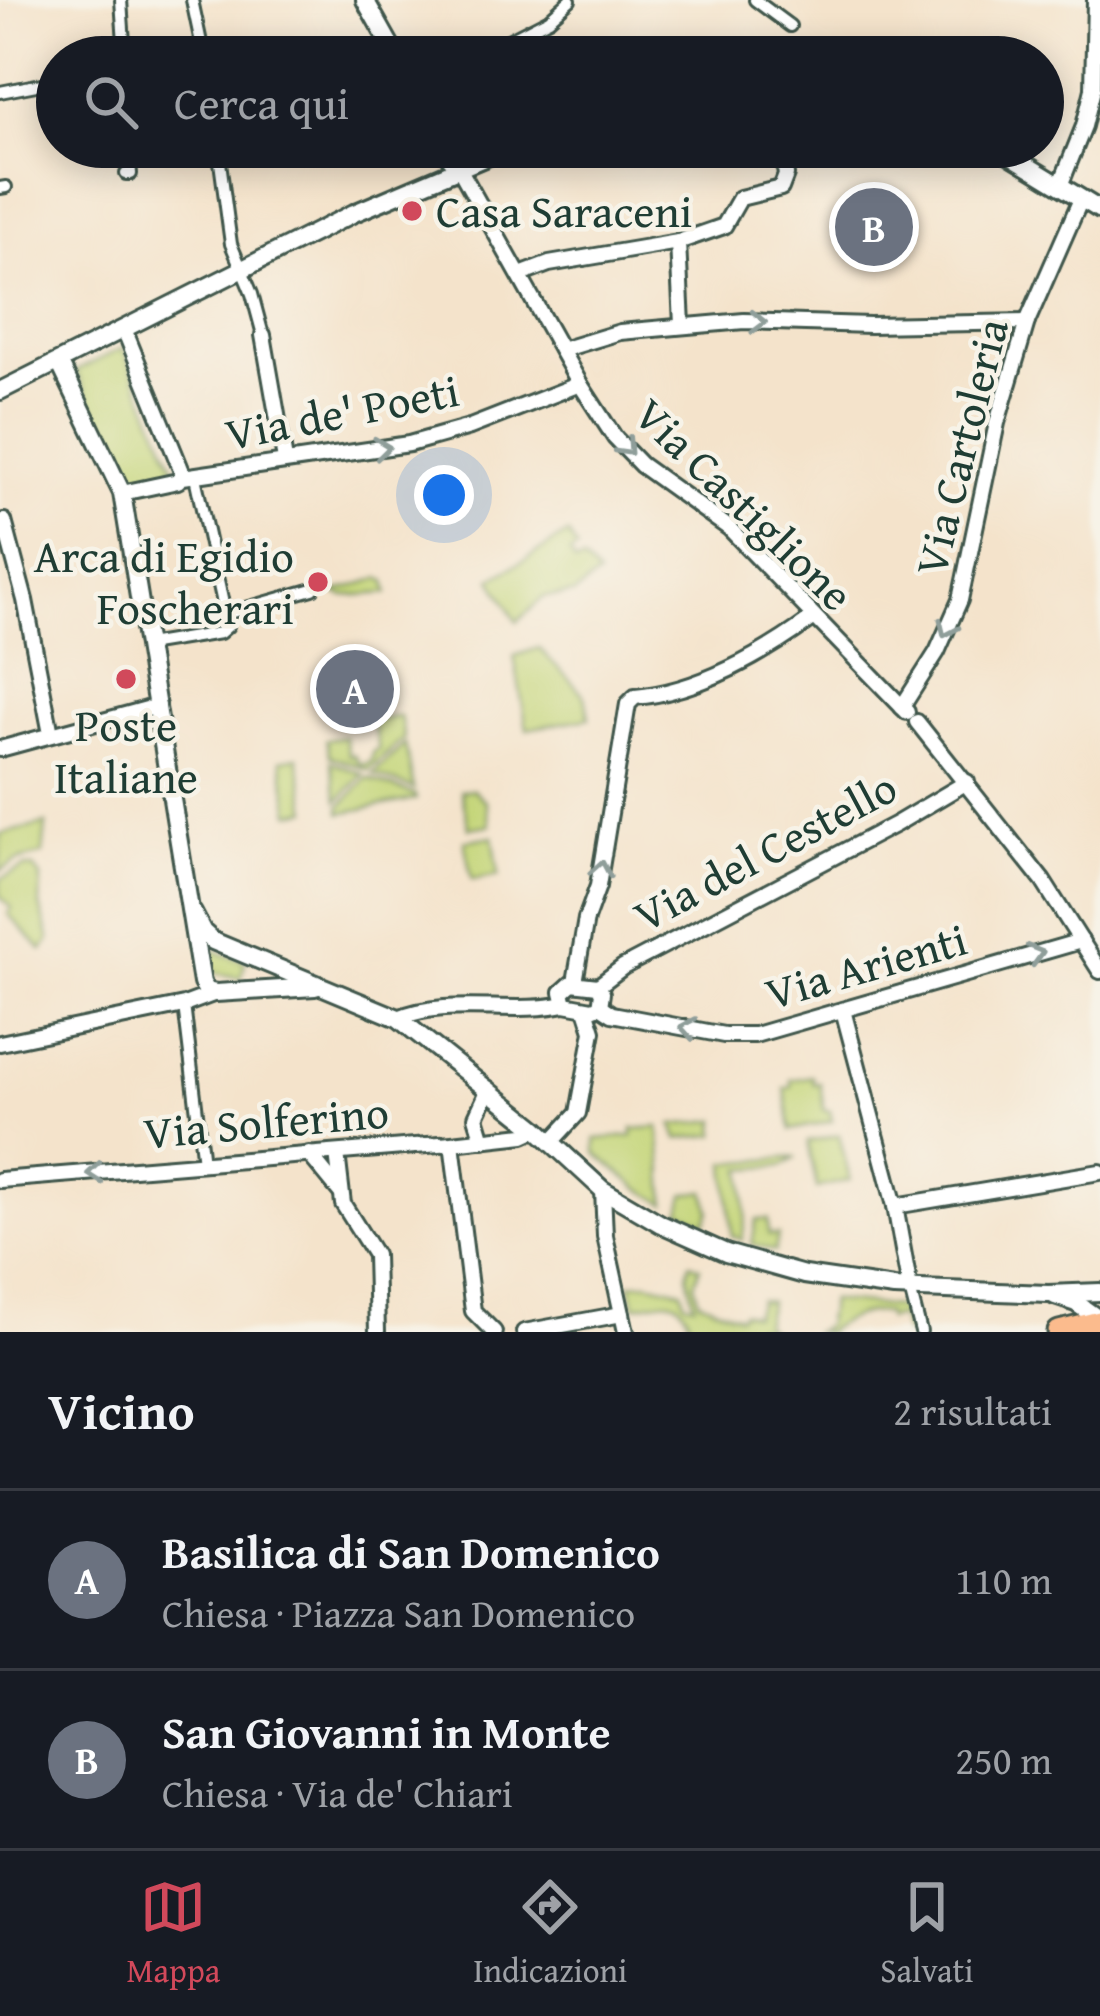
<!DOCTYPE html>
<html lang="it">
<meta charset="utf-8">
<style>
body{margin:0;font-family:"Gentium Book Plus",serif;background:#242831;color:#f1f3f6}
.you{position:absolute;left:444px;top:495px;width:42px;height:42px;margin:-30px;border:9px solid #fff;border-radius:50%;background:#1a73e8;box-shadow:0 0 0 18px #1a73e833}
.badge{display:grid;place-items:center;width:78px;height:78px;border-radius:50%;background:#d1495b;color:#fff;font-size:39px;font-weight:700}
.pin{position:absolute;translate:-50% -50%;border:6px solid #fff;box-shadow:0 3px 12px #0006}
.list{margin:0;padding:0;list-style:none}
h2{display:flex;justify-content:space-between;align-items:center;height:156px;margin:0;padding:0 48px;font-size:51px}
h2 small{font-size:39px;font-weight:400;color:#9ea1a6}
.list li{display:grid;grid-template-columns:78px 1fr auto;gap:36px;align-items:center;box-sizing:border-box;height:180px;padding:0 48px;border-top:3px solid #363941}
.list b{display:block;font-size:45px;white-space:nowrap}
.list p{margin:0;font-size:39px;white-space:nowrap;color:#9ea1a6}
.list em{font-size:39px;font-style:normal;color:#9ea1a6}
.icon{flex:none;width:66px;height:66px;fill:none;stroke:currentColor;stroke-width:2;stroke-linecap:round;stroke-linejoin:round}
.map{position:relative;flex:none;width:1100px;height:1332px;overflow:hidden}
.search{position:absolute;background:#171b24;box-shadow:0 6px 30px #0003;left:36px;right:36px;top:36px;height:132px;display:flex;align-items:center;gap:30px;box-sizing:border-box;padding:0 42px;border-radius:66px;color:#9ea1a6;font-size:45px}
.sheet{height:516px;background:#171b24}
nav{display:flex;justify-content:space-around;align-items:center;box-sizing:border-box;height:168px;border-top:3px solid #363941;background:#171b24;font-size:33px;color:#9ea1a6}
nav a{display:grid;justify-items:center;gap:6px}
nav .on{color:#d1495b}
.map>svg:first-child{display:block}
.green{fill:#c4d578;stroke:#728956;stroke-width:3}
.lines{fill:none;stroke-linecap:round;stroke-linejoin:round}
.pedestrian-casing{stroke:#3f564b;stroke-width:16}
.minor-casing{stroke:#3f564b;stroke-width:20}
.tertiary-casing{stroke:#3f564b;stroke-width:22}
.primary-casing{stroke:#3f564b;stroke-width:27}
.pedestrian{stroke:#fff;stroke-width:10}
.minor{stroke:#fff;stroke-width:14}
.tertiary{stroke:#fff;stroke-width:16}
.primary{stroke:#fbbb8d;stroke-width:21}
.oneway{stroke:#8f9e9a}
.poi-dot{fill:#d1495b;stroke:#f7f3e8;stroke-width:4.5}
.labels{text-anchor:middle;stroke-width:9;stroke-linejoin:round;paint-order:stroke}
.poi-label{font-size:45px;fill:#1f3d34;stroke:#f7f3e8;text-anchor:start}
.street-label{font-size:45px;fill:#1f3d34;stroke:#f7f3e8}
</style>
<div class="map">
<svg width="1100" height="1332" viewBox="0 0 1100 1332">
<rect width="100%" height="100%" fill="#f7f3e8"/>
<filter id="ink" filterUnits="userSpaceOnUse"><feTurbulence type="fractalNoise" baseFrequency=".00833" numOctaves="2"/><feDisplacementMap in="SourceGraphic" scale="24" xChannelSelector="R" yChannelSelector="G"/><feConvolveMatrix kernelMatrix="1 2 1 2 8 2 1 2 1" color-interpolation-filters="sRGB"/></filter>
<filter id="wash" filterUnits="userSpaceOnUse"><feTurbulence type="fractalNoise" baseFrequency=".004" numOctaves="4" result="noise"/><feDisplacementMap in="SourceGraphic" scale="48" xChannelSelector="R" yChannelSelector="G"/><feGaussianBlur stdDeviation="2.7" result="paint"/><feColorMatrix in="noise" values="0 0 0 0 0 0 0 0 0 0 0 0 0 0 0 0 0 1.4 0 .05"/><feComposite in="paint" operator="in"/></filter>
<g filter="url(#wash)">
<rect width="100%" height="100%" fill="#f4e3cb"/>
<g class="green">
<polygon points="123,348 175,468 169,479 134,487 127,483 76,371"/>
<polygon points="568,534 577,549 570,554 575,563 583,561 598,576 574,594 544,597 517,622 492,579"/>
<polygon points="380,578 386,581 388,593 343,596 334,592"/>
<polygon points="539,648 585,696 589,718 527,729 514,656"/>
<polygon points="400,716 404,738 369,770 330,756 326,740 345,737 349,756 354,755 360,764 370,763 374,751 379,749 372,721"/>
<polygon points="405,744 414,789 373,774"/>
<polygon points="298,757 308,810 291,813 281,760"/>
<polygon points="331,762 363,774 338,801"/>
<polygon points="367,778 415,795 416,799 341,813 340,807"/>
<polygon points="473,789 486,802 490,825 469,828 461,791"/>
<polygon points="46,824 43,854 17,861 0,871 0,834"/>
<polygon points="493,836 499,875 472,880 464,841"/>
<polygon points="26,867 34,868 41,877 40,906 50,940 42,950 8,914 12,908 0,896 0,879"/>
<polygon points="215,951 245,962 241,978 216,973 207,956"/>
<polygon points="812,1076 814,1084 820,1083 824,1110 830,1111 832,1121 791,1130 785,1089 792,1087 791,1080"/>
<polygon points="717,1120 716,1135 678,1139 673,1125"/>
<polygon points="659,1127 666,1204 637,1187 596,1153 596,1139 633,1136 633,1129"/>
<polygon points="839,1135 850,1180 817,1188 808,1142"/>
<polygon points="797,1157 783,1166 743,1169 746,1216 742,1240 732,1236 726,1163"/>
<polygon points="705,1191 710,1211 705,1223 681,1211 685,1194"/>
<polygon points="768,1219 769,1235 778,1235 775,1251 752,1244 756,1220"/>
<path d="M690 1263 700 1267 694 1284 699 1301 739 1316 743 1312 754 1315 759 1300 769 1302 764 1324 773 1332 757 1326 733 1332H692C682 1291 670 1299 635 1306L630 1284 648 1282 682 1290 685 1302 694 1304 687 1275Z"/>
<path d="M830 1300 905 1308 913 1332H904L900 1316 888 1319 886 1314C872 1308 836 1321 827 1332H815L825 1326Z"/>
</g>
</g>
<g filter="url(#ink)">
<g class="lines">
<g class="pedestrian-casing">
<g id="pedestrian">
<polyline points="121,0 125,57"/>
<polyline points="192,0 204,57"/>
<polyline points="755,0 790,26"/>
<polyline points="475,57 549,19 570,0"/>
<polyline points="0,92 57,81"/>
<polyline points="218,147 231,244 252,294 263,335"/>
<polyline points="126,174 131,174 129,147"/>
<polyline points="0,188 6,187"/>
<polyline points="225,614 313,589"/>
<polyline points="147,645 220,633 228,626 195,477"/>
<polyline points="184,1005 203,1163"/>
<polyline points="910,1289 921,1332"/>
</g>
</g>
<g class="minor-casing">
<g id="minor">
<polyline points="368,57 389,43"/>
<polyline points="459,168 580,384 615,438 641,465 729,528 907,712"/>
<polyline points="1060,186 1084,126 1093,89 1095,0"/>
<polyline points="678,242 724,226 740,198 781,188 786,175 781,147"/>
<polyline points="520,275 549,264 678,242 682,325"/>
<polyline points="263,335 285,460"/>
<polyline points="561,350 620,332 744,321 870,325 1027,322"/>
<polyline points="183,477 409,444 470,427 580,384"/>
<polyline points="122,493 178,481 183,474 124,329"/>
<polyline points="4,521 25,600 51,734"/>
<polyline points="902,707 937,652 960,600 997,423 1027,322 1081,199"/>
<polyline points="917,722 1043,881 1100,971"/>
<polyline points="0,749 158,706"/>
<path d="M575 982 586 919 598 886 628 704 635 697C698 692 764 654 813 618"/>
<polygon points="572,983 598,986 602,993 600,1006 592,1009 565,1004 562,992"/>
<polyline points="598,986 623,967 896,824 967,782"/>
<polyline points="600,1006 612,1014 724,1035 755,1035 1081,941"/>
<polyline points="843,1010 895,1206 910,1289"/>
<path d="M398 1018C449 997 511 1015 565 1004"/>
<polyline points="0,1043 184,1005 216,993"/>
<polyline points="483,1140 476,1117 489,1089"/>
<polyline points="551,1142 578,1113 593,1031 586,1009"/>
<polyline points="452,1143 473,1311 494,1332"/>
<polyline points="337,1153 343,1204 375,1255 377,1332"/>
<polyline points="309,1154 341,1193"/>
<polyline points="0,1180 452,1143 524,1135 537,1129"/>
<polyline points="603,1190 605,1236 626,1332"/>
<polyline points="895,1206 1100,1172"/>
<polyline points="524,1332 622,1314"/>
</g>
</g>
<g class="tertiary-casing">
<g id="tertiary">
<polyline points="365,0 397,57"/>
<polyline points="441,147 459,168"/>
<polyline points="997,147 1100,210"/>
<polyline points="59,362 122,493 202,983 207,991 216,993 315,987"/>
<polyline points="0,391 354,213 510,147"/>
<polyline points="193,913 203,932 213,941 398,1018 537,1129 603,1190 661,1224 726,1253 804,1275 894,1288 1048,1294 1100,1292"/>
<polyline points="1055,1296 1076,1303 1100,1320"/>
</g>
</g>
<g class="primary-casing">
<polyline id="primary" points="1059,1332 1100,1322"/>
</g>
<use href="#pedestrian" class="pedestrian"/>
<use href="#minor" class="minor"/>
<use href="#tertiary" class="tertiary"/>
<use href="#primary" class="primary"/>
</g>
<defs><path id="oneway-chevron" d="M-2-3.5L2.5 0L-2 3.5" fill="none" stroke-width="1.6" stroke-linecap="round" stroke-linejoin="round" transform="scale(3)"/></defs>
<g class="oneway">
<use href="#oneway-chevron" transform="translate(758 322) rotate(1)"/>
<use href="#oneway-chevron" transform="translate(382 448) rotate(-7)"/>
<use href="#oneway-chevron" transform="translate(626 448) rotate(47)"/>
<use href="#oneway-chevron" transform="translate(947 629) rotate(114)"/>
<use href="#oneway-chevron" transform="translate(601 869) rotate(-80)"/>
<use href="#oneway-chevron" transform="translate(1036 954) rotate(-16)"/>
<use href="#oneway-chevron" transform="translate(688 1028) rotate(-170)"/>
<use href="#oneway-chevron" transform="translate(95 1173) rotate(175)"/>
</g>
</g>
<g class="poi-dot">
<circle cx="412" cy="211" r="12"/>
<circle cx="318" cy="582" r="12"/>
<circle cx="126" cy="679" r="12"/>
</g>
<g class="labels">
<g class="poi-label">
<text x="436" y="227">Casa Saraceni</text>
<text x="294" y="572" text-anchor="end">Arca di Egidio<tspan x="294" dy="52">Foscherari</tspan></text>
<text x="126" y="741" text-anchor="middle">Poste<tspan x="126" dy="52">Italiane</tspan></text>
</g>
<g class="street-label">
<text transform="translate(342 412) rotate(-11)" y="16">Via de' Poeti</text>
<text transform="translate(961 447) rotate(-76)" y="16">Via Cartoleria</text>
<text transform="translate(744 504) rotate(44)" y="16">Via Castiglione</text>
<text transform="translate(765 851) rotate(-28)" y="16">Via del Cestello</text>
<text transform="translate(866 966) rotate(-16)" y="16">Via Arienti</text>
<text transform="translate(266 1122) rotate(-5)" y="16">Via Solferino</text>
</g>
</g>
</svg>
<div class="you"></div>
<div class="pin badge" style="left:355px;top:689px;background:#6b7280">A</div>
<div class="pin badge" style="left:874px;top:227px;background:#6b7280">B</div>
<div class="search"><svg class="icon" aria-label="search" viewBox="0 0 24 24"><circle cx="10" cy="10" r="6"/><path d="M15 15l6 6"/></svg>Cerca qui</div>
</div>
<section class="sheet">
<h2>Vicino<small>2 risultati</small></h2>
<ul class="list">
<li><span class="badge" style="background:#6b7280">A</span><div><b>Basilica di San Domenico</b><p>Chiesa · Piazza San Domenico</p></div><em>110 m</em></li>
<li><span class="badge" style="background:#6b7280">B</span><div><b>San Giovanni in Monte</b><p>Chiesa · Via de' Chiari</p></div><em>250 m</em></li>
</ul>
</section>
<nav>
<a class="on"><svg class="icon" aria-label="map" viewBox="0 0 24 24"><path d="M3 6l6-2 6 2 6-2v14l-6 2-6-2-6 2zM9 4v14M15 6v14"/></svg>Mappa</a>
<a><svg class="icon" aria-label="directions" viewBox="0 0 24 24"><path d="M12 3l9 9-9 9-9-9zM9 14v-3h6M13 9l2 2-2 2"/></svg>Indicazioni</a>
<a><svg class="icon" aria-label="saved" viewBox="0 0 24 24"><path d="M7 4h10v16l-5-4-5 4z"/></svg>Salvati</a>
</nav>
